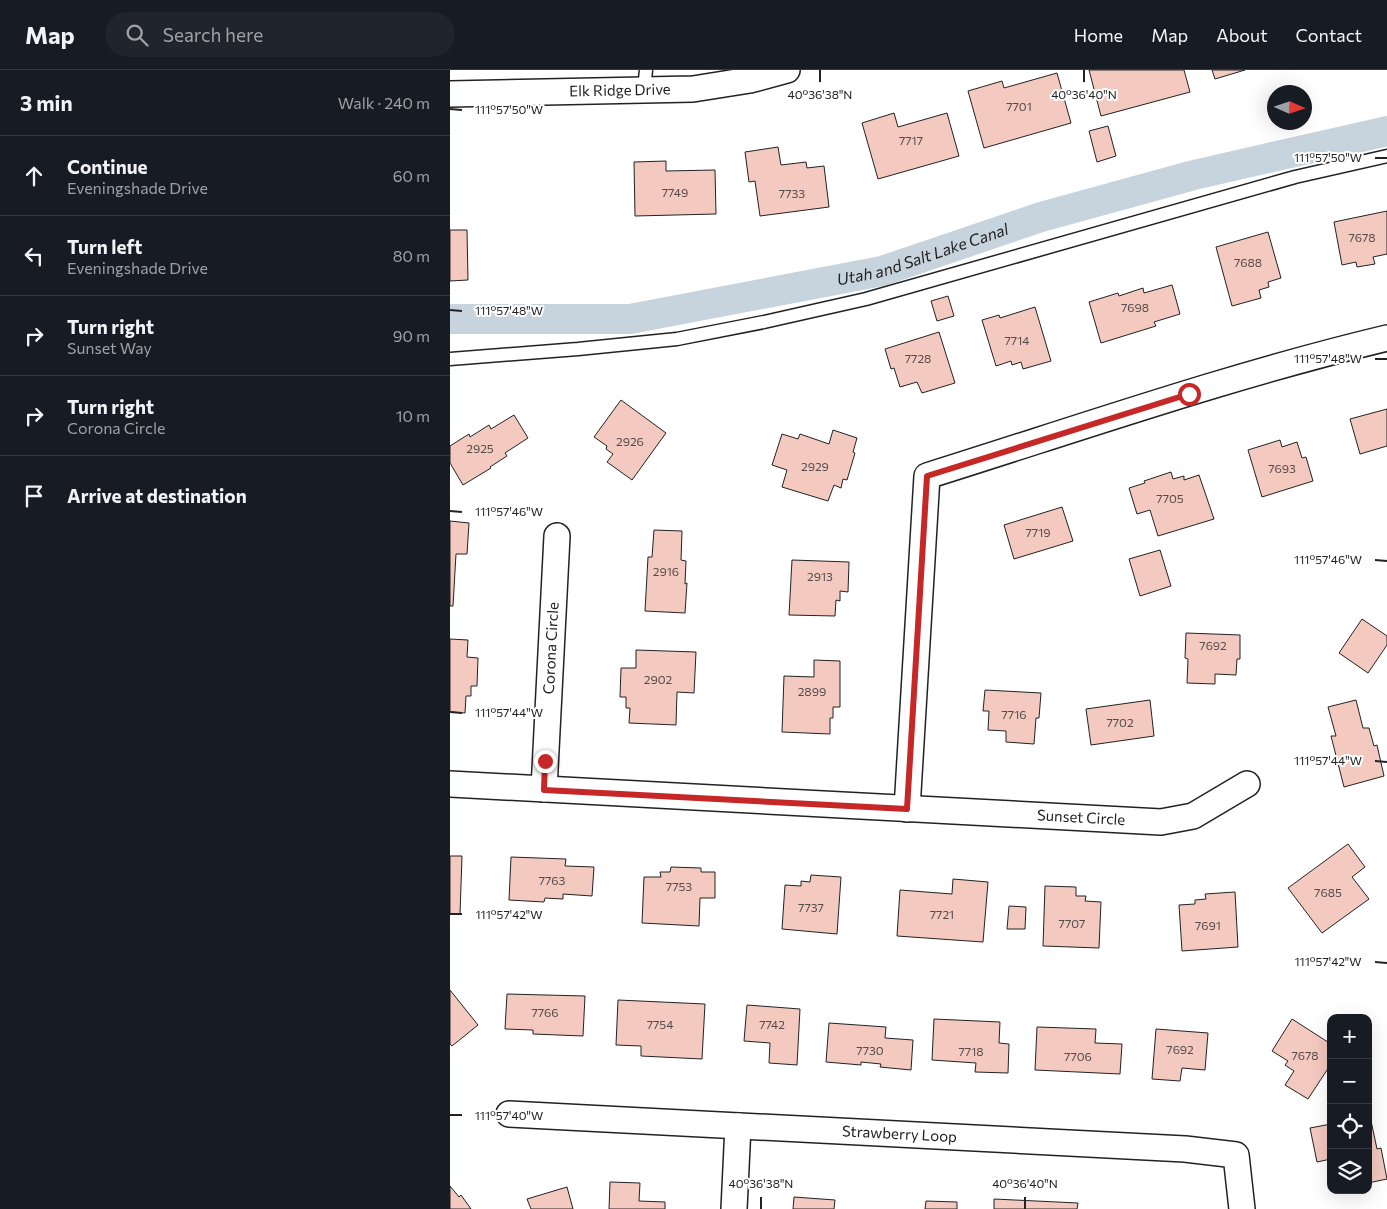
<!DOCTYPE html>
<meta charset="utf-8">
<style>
body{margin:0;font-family:Commissioner,sans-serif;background:#20242c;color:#f1f3f6}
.controls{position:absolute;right:15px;bottom:15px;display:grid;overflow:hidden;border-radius:10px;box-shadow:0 5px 20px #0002}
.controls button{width:45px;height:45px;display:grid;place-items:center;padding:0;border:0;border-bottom:1px solid #363941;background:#171b24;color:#f1f3f6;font:25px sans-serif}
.compass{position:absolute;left:817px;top:15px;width:45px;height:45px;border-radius:50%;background:#171b24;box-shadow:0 5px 20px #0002;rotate:93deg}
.stop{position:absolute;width:15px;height:15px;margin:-11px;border:4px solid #c62828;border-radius:50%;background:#fff}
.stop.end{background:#c62828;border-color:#fff;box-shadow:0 1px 5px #0008}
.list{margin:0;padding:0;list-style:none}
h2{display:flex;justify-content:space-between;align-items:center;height:65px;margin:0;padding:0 20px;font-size:21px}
h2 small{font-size:16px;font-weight:400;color:#9ea1a6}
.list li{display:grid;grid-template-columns:32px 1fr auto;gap:15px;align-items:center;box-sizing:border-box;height:80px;padding:0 20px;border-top:1px solid #363941}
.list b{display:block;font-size:19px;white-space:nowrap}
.list p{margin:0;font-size:16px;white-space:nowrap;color:#9ea1a6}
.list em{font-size:16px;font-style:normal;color:#9ea1a6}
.icon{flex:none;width:28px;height:28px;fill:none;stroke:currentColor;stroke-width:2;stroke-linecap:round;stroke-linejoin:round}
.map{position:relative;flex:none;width:937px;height:1139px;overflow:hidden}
header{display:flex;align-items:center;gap:30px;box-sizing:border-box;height:70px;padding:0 25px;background:#171b24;border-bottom:1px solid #363941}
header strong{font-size:24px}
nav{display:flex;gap:28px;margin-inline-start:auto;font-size:18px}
.search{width:350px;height:45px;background:#20242c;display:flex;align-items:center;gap:12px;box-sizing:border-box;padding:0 18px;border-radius:28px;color:#9ea1a6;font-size:19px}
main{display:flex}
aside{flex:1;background:#171b24}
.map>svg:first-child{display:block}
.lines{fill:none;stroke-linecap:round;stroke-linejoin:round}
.canal{stroke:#c7d3dd;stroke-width:30}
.building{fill:#f3c9c0;stroke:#222}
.lane-casing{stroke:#222;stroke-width:15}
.street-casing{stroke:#222;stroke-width:28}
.lane{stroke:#fff;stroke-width:12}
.street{stroke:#fff;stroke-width:25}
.route{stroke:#c62828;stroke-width:6}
.ticks{fill:none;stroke:#222;stroke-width:2}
.labels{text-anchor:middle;stroke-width:4;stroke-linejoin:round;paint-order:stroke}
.number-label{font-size:12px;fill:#564c4a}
.street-label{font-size:15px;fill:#222;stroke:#fff}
.water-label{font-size:16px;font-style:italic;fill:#222;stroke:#fff}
.ticks-label{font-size:12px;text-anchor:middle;fill:#222;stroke:#fff;stroke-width:4;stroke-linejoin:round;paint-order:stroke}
</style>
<header>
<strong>Map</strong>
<div class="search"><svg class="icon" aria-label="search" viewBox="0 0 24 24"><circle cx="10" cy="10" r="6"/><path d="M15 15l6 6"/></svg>Search here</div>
<nav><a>Home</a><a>Map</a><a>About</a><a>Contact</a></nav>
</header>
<main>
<aside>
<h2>3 min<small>Walk · 240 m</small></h2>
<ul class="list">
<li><svg class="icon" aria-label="ahead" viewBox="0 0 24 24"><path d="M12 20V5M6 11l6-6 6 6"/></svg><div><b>Continue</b><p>Eveningshade Drive</p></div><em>60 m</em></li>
<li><svg class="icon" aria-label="left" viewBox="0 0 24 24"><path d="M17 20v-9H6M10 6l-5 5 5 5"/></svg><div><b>Turn left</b><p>Eveningshade Drive</p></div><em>80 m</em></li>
<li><svg class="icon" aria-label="right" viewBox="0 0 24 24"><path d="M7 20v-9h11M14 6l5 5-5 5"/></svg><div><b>Turn right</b><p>Sunset Way</p></div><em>90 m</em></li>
<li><svg class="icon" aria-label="right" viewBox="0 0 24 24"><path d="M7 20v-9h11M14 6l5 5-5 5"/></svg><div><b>Turn right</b><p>Corona Circle</p></div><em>10 m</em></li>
<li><svg class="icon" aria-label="arrive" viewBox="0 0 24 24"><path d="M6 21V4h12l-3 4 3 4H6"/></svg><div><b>Arrive at destination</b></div></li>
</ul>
</aside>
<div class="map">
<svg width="937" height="1139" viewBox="0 0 937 1139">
<rect width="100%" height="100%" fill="#fff"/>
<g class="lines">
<path class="canal" id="s1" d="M0 249H180L432 201 591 147 744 105 937 61"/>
</g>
<g class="building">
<polygon points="639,0 734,0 740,22 651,46"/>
<polygon points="762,0 795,0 765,9"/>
<polygon points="607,3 621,53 534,78 518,21 552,11 554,18"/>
<polygon points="444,43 448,57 497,43 509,86 428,109 412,53"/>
<polygon points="658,56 666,86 647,92 639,61"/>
<polygon points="328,77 331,95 356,92 357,98 374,96 379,137 310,146 305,111 299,112 295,82"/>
<polygon points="216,91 216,101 265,100 266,144 185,146 184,92"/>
<polygon points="937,141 937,184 923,187 925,194 907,197 906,192 892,195 884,152"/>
<polygon points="0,160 17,160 18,210 0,211"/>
<polygon points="818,162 831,208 818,212 819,217 809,220 811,228 782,236 766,177"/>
<polygon points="722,215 730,244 704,252 706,256 651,273 639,232 668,223 669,226 693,218 694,223"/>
<polygon points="498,226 504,246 487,251 481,231"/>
<polygon points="585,237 601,291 573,299 571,292 562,295 561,291 546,296 532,250 549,245 550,248"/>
<polygon points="489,262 505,313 472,323 467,312 450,317 444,298 441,299 435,279"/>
<polygon points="171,330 216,363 182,410 157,392 163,384 156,379 157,376 144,367"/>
<polygon points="937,339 937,376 910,384 900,349"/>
<polygon points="64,345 78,368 55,383 57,386 40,397 41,398 13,415 0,393 0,376 19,364 20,367 39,355 41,359"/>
<polygon points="383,360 407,368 403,382 405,383 397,410 393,409 391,418 384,415 378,431 332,417 337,400 322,395 332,364 348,369 350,364 379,374"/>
<polygon points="830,370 832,377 847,372 852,388 856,387 863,411 812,427 798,380"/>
<polygon points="721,402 723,409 734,406 734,410 749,405 764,449 708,466 700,440 687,444 679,418 695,413 694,411"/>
<polygon points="612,437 623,471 564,489 554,455"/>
<polygon points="0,451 19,453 17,484 6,484 3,536 0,536"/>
<polygon points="204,460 232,461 231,490 236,491 235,514 237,513 235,543 195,541 198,487 202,487"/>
<polygon points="710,480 721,516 690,526 679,489"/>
<polygon points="342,490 399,492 398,522 390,521 390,531 386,530 385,546 339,545"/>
<polygon points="912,549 937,566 937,575 918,603 889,583"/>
<polygon points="736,563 790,565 790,589 787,589 786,605 765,604 765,614 737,613 738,589 735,588"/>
<polygon points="0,569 18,570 17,587 28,588 27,616 21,616 21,626 16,626 15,643 0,642"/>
<polygon points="186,580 246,582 244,623 227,622 226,655 179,653 180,638 176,638 176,627 170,627 171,598 186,598"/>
<polygon points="364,590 390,591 390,637 383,637 383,648 380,648 380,664 332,662 334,606 364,607"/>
<polygon points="535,620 591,623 589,648 586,648 584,674 556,672 556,661 538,660 539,641 533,641"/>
<polygon points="700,630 704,666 641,675 636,639"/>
<polygon points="906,630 913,658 919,658 924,676 927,675 934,706 894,717 881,666 886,666 878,637"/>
<polygon points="898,774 915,797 902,807 919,829 872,863 838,818"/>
<polygon points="0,786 12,786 10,844 0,844"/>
<polygon points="61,787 116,789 115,796 144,797 142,826 113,824 113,829 95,828 94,832 59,830"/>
<polygon points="221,797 251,798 251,802 265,802 265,828 250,828 249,856 192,853 194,807 211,807 210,802 220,802"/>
<polygon points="361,805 391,807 387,864 332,859 335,815 351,816 351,811 360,812"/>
<polygon points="503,809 538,812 533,872 447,866 450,820 502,824"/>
<polygon points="595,816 626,817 626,826 636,826 635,831 651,832 649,878 593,876"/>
<polygon points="785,822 788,877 732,881 729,835 745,834 745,830 756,829 755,824"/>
<polygon points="559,836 576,837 575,859 557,859"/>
<polygon points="0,920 28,955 2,976 0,974"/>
<polygon points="57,924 135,926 133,966 83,964 83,960 55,959"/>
<polygon points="168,930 255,934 252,989 191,986 191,976 166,975"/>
<polygon points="297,935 350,939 347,995 319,993 320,973 294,971"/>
<polygon points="484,949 550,952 549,973 559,974 558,1003 525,1002 526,993 482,990"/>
<polygon points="842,949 881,974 881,994 858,1029 835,1015 844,1001 835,995 838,991 822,981"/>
<polygon points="379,953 436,957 435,968 463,970 461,1000 430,997 431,994 411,992 411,995 376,992"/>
<polygon points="587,957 646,959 645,973 672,974 670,1004 585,1000"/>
<polygon points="706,959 758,963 755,1000 732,998 730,1011 702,1009"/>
<polygon points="920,1046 927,1079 931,1078 937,1109 918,1113 918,1047"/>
<polygon points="881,1054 881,1089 867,1092 860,1058"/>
<polygon points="160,1112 190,1113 189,1131 215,1132 215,1139 159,1139"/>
<polygon points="0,1116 9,1127 11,1125 21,1139 0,1139"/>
<polygon points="117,1117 123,1139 81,1139 77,1129"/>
<polygon points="344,1127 385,1130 384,1139 343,1139"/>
<polygon points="544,1129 628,1133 627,1139 544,1139"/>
<polygon points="476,1131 507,1132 507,1139 475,1139"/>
</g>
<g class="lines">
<g class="lane-casing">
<g id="lane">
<polyline points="194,20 196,0"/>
<polyline points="0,289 128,279 227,269 314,252 416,229 845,107 937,86"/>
</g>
</g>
<g class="street-casing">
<g id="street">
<path id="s2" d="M0 24 243 19 300 10 337 0"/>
<path id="s3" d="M0 714 711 752 743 746 797 714"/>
<path id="s4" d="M94 719 107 466"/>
<path d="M457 739 477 406C630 358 782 305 937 268"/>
<path id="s5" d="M59 1044 735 1079 786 1085 792 1139"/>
<polyline points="284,1139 288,1056"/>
</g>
</g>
<use href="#lane" class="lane"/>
<use href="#street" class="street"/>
</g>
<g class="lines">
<polyline class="route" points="95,691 94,720 457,739 477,406 739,324"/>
</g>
<path class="ticks" d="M370 12V0M634 12V0M0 39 12 40M925 88H937M0 240 12 241M925 289H937M0 441 12 442M925 490 937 491M0 642 12 643M925 691 937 692M0 844H12M925 892 937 893M0 1045H12M311 1139V1127M575 1139V1127"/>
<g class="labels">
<g class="number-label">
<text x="569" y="41">7701</text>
<text x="461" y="75">7717</text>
<text x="225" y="127">7749</text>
<text x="342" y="128">7733</text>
<text x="912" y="172">7678</text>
<text x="798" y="197">7688</text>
<text x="685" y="242">7698</text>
<text x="567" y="275">7714</text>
<text x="468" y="293">7728</text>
<text x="180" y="376">2926</text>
<text x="30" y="383">2925</text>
<text x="365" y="401">2929</text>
<text x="832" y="403">7693</text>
<text x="720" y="433">7705</text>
<text x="588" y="467">7719</text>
<text x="216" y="506">2916</text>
<text x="370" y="511">2913</text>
<text x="763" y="580">7692</text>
<text x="208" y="614">2902</text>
<text x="362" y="626">2899</text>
<text x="564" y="649">7716</text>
<text x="670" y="657">7702</text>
<text x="102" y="815">7763</text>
<text x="229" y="821">7753</text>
<text x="878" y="827">7685</text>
<text x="361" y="842">7737</text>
<text x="492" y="849">7721</text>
<text x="622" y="858">7707</text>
<text x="758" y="860">7691</text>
<text x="95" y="947">7766</text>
<text x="210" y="959">7754</text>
<text x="322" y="959">7742</text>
<text x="730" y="984">7692</text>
<text x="420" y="985">7730</text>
<text x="521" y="986">7718</text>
<text x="855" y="990">7678</text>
<text x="628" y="991">7706</text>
</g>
<g class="street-label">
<text dy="5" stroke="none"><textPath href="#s2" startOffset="170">Elk Ridge Drive</textPath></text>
<text dy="5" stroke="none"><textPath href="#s4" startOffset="141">Corona Circle</textPath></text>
<text dy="5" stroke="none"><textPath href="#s3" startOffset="632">Sunset Circle</textPath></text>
<text dy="5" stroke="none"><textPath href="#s5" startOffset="391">Strawberry Loop</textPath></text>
</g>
<g class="water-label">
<text dy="6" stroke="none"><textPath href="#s1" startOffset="480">Utah and Salt Lake Canal</textPath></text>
</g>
</g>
<g class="ticks-label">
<text x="370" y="29">40°36'38"N</text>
<text x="634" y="29">40°36'40"N</text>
<text x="59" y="44">111°57'50"W</text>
<text x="878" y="92">111°57'50"W</text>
<text x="59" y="245">111°57'48"W</text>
<text x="878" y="293">111°57'48"W</text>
<text x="59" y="446">111°57'46"W</text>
<text x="878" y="494">111°57'46"W</text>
<text x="59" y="647">111°57'44"W</text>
<text x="878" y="695">111°57'44"W</text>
<text x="59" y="849">111°57'42"W</text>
<text x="878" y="896">111°57'42"W</text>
<text x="59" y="1050">111°57'40"W</text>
<text x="311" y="1118">40°36'38"N</text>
<text x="575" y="1118">40°36'40"N</text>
</g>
</svg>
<div class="controls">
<button>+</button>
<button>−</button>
<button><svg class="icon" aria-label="locate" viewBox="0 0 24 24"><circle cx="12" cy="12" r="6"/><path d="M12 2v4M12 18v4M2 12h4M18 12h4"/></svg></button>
<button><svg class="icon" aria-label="layers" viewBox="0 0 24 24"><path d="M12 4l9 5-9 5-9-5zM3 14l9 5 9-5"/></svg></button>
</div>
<svg class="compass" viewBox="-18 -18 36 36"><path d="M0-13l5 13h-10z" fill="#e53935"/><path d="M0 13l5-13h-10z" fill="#9ea1a6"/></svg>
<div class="stop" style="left:739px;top:324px"></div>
<div class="stop end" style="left:95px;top:691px"></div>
</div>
</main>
